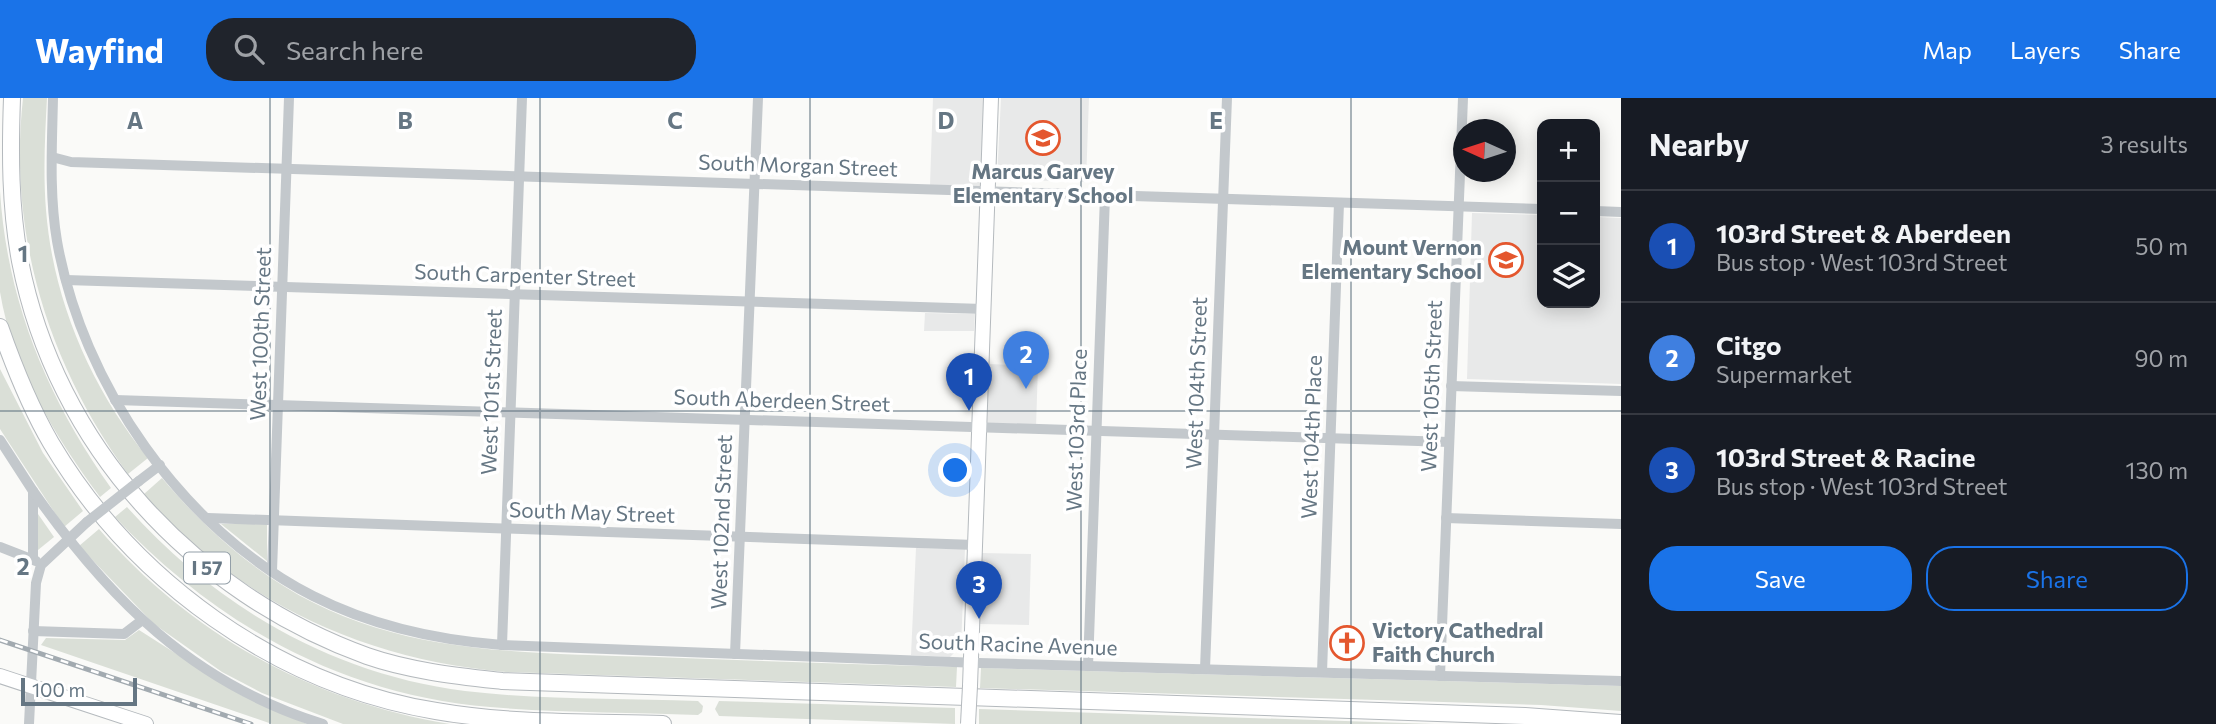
<!DOCTYPE html>
<meta charset="utf-8">
<style>
body{margin:0;font-family:Commissioner,sans-serif;background:#20242c;color:#f1f3f6}
.controls{position:absolute;right:21px;top:21px;display:grid;overflow:hidden;border-radius:14px;box-shadow:0 4px 18px #0003}
.controls button{width:63px;height:63px;display:grid;place-items:center;padding:0;border:0;border-bottom:2px solid #363941;background:#171b24;color:#f1f3f6;font:35px sans-serif}
.compass{position:absolute;left:1453px;top:21px;width:63px;height:63px;border-radius:50%;background:#171b24;box-shadow:0 4px 18px #0003;rotate:273deg}
.scale{position:absolute;left:21px;bottom:18px;width:116px;box-sizing:border-box;padding-left:7px;border:4px solid #657683;border-top:0;font-size:19px;line-height:24px;white-space:nowrap;color:#657683;-webkit-text-stroke:5px #fff;paint-order:stroke}
.you{position:absolute;left:956px;top:373px;width:24px;height:24px;margin:-18px;border:5px solid #fff;border-radius:50%;background:#1a73e8;box-shadow:0 0 0 10px #1a73e833}
.badge{display:grid;place-items:center;width:46px;height:46px;border-radius:50%;background:#1a73e8;color:#fff;font-size:23px;font-weight:700}
.pin{position:absolute;translate:-50% -58px;filter:drop-shadow(0 2px 4px #0008)}
.pin::after{content:'';position:absolute;top:37px;width:24px;height:21px;background:inherit;clip-path:polygon(0 0,100% 0,50% 100%)}
.list{margin:0;padding:0;list-style:none}
h2{display:flex;justify-content:space-between;align-items:center;height:91px;margin:0;padding:0 28px;font-size:30px}
h2 small{font-size:23px;font-weight:400;color:#9ea1a6}
.list li{display:grid;grid-template-columns:46px 1fr auto;gap:21px;align-items:center;box-sizing:border-box;height:112px;padding:0 28px;border-top:2px solid #363941}
.list b{display:block;font-size:26px;white-space:nowrap}
.list p{margin:0;font-size:23px;white-space:nowrap;color:#9ea1a6}
.list em{font-size:23px;font-style:normal;color:#9ea1a6}
.actions{display:flex;gap:14px;padding:21px 28px}
.actions a{flex:1;padding:16px 0;border:2px solid #1a73e8;border-radius:28px;text-align:center;font-size:24px;color:#1a73e8}
.actions .main{background:#1a73e8;color:#fff}
.icon{flex:none;width:38px;height:38px;fill:none;stroke:currentColor;stroke-width:2;stroke-linecap:round;stroke-linejoin:round}
.map{position:relative;flex:none;width:1621px;height:626px;overflow:hidden}
header{display:flex;align-items:center;gap:42px;box-sizing:border-box;height:98px;padding:0 35px;background:#1a73e8;color:#fff}
header strong{font-size:33px}
nav{display:flex;gap:38px;margin-inline-start:auto;font-size:24px}
.search{width:490px;height:63px;background:#20242c;display:flex;align-items:center;gap:18px;box-sizing:border-box;padding:0 24px;border-radius:28px;color:#9ea1a6;font-size:26px}
main{display:flex}
aside{flex:1;background:#171b24}
.map>svg:first-child{display:block}
.built{fill:#e8e9e9}
.green{fill:#dadfd7}
.lines{fill:none;stroke-linecap:round;stroke-linejoin:round}
.major-casing{stroke:#b5babe;stroke-width:16}
.highway-casing{stroke:#b4b9bd;stroke-width:18}
.minor{stroke:#c3c8cc;stroke-width:10}
.major{stroke:#fff;stroke-width:14}
.highway{stroke:#fff;stroke-width:16}
.rail-casing{stroke:#a2aab0;stroke-width:5}
.rail{stroke:#fff;stroke-width:2.5;stroke-dasharray:8;stroke-linecap:butt}
.major-bridge-casing{stroke:#b5babe;stroke-width:16;stroke-linecap:butt}
.minor-bridge{stroke:#c3c8cc;stroke-width:10}
.major-bridge{stroke:#fff;stroke-width:14}
.grid{fill:none;stroke:#657683;stroke-width:2;stroke-opacity:0.55}
.labels{text-anchor:middle;stroke-width:7;stroke-linejoin:round;paint-order:stroke}
.shield{fill:#fff;stroke:#939fa8;stroke-width:2}
.shield-label{font-size:19px;font-weight:bold;fill:#657683}
.street-label{font-size:21px;fill:#657683;stroke:#fff}
.poi-label{font-size:21px;font-weight:bold;fill:#657683;stroke:#fff}
.grid-label{font-size:23px;text-anchor:middle;font-weight:bold;fill:#657683;stroke:#fff;stroke-width:7;stroke-linejoin:round;paint-order:stroke}
</style>
<header>
<strong>Wayfind</strong>
<div class="search"><svg class="icon" aria-label="search" viewBox="0 0 24 24"><circle cx="10" cy="10" r="6"/><path d="M15 15l6 6"/></svg>Search here</div>
<nav><a>Map</a><a>Layers</a><a>Share</a></nav>
</header>
<main>
<div class="map">
<svg width="1621" height="626" viewBox="0 0 1621 626">
<rect width="100%" height="100%" fill="#fafaf8"/>
<g class="built">
<polygon points="933,0 984,0 980,88 930,87"/>
<polygon points="1001,0 1089,0 1086,84 997,81"/>
<polygon points="1472,115 1542,117 1542,205 1595,205 1595,119 1621,120 1621,286 1467,281"/>
<polygon points="925,215 975,216 974,233 924,233"/>
<polygon points="989,266 1038,268 1036,329 987,328"/>
<polygon points="916,450 965,451 961,548 950,559 911,557"/>
<polygon points="982,455 1031,456 1029,527 979,526"/>
</g>
<g class="green">
<path d="M23 0H47C45 37 43 75 46 112 53 202 91 290 148 360L128 376C48 266 8 136 23 0Z"/>
<path d="M0 93C7 203 47 300 111 390L100 399C56 340 12 268 0 194 0 162 0 125 0 93Z"/>
<polygon points="0,271 43,355 83,413 64,429 0,331"/>
<path d="M162 380C309 553 444 553 655 559 755 563 856 566 957 569L956 589 506 574C364 562 238 504 144 396Z"/>
<path d="M127 409C215 508 332 576 465 593 541 602 621 600 698 603L703 608 702 614 698 617C628 614 559 615 490 609 342 597 215 526 115 419Z"/>
<polygon points="38,416 54,439 38,452"/>
<polygon points="221,426 267,426 267,463"/>
<path d="M99 431C190 536 313 604 450 626H343L262 595 222 574 154 526 79 448Z"/>
<polygon points="139,532 241,597 307,626 272,626 41,547 46,540 125,542"/>
<polygon points="981,570 1621,588 1621,613 1541,607 980,590"/>
<polygon points="719,603 955,610 955,626 719,618 715,611"/>
<polygon points="979,611 1435,626 979,626"/>
</g>
<g class="lines">
<g class="major-casing">
<g id="major">
<polyline points="0,578 146,626"/>
<polyline points="970,588 991,0"/>
</g>
</g>
<g class="highway-casing">
<g id="highway">
<path d="M12 0C10 55 10 109 20 163 56 348 193 495 367 558 410 573 458 578 502 583L1525 618 1621 625"/>
<path d="M0 229C14 269 30 309 51 345 133 483 277 587 436 613 510 626 588 624 663 626"/>
</g>
</g>
<g class="minor">
<path d="M53 0C52 47 49 96 57 143 82 286 182 431 313 498 372 528 436 542 502 547L979 565 1621 583"/>
<polyline points="52,59 71,64 1542,111"/>
<polyline points="1595,113 1621,114"/>
<polyline points="66,182 983,211"/>
<polyline points="1451,288 1621,293"/>
<polyline points="115,302 1449,344"/>
<polyline points="0,342 33,393 33,460"/>
<polyline points="139,383 160,367"/>
<path d="M33 393C109 501 193 586 323 626"/>
<polyline points="208,420 975,447"/>
<polyline points="1446,420 1621,426"/>
<polyline points="0,449 36,463"/>
<polyline points="272,473 289,0"/>
<polyline points="33,533 124,536 141,523"/>
<polyline points="502,547 522,0"/>
<polyline points="735,556 758,0"/>
<polyline points="1088,568 1105,98"/>
<polyline points="1205,571 1227,0"/>
<polyline points="1322,574 1339,105"/>
<polyline points="1440,578 1463,0"/>
<polyline points="29,626 36,485 41,467 87,424"/>
</g>
<use href="#major" class="major"/>
<use href="#highway" class="highway"/>
<g class="rail-casing">
<polyline id="rail" points="0,542 251,626"/>
</g>
<use href="#rail" class="rail"/>
<g class="major-bridge-casing">
<polyline id="major-bridge" points="968,626 970,588"/>
</g>
<polyline class="minor-bridge" points="87,424 139,383"/>
<use href="#major-bridge" class="major-bridge"/>
</g>
<path class="grid" d="M270 0V626M540 0V626M810 0V626M1081 0V626M1351 0V626M0 313H1621"/>
<defs>
<g id="school-ring" transform="scale(1.75)"><circle r="9.5" fill="#fff" stroke="#e4572e" stroke-width="1.5"/><path d="M0-5L7-2L0 1L-7-2ZM-4 1L0 2.5L4 1V4Q0 6-4 4Z" fill="#e4572e"/></g>
<g id="church-ring" transform="scale(1.75)"><circle r="9.5" fill="#fff" stroke="#e4572e" stroke-width="1.5"/><path d="M-1.2-6h2.4v3.5h3.3v2.4h-3.3V6h-2.4V-.1h-3.3v-2.4h3.3Z" fill="#e4572e"/></g>
</defs>
<g fill-rule="evenodd">
<use href="#school-ring" x="1043" y="40"/>
<use href="#school-ring" x="1506" y="162"/>
<use href="#church-ring" x="1347" y="545"/>
</g>
<g class="labels">
<rect class="shield" x="184" y="454.5" width="46" height="31" rx="5"/>
<g class="shield-label">
<text x="207" y="477">I 57</text>
</g>
<g class="street-label">
<text transform="translate(798 68) rotate(2)" y="7">South Morgan Street</text>
<text transform="translate(525 178) rotate(2)" y="7">South Carpenter Street</text>
<text transform="translate(261 236) rotate(-88)" y="7">West 100th Street</text>
<text transform="translate(1197 285) rotate(-88)" y="7">West 104th Street</text>
<text transform="translate(1432 288) rotate(-88)" y="7">West 105th Street</text>
<text transform="translate(492 294) rotate(-88)" y="7">West 101st Street</text>
<text transform="translate(782 303) rotate(2)" y="7">South Aberdeen Street</text>
<text transform="translate(1077 332) rotate(-88)" y="7">West 103rd Place</text>
<text transform="translate(1312 339) rotate(-88)" y="7">West 104th Place</text>
<text transform="translate(592 415) rotate(2)" y="7">South May Street</text>
<text transform="translate(722 424) rotate(-88)" y="7">West 102nd Street</text>
<text transform="translate(1018 547) rotate(2)" y="7">South Racine Avenue</text>
</g>
<g class="poi-label">
<text x="1043" y="81">Marcus Garvey<tspan x="1043" dy="24">Elementary School</tspan></text>
<text x="1482" y="157" text-anchor="end">Mount Vernon<tspan x="1482" dy="24">Elementary School</tspan></text>
<text x="1372" y="540" text-anchor="start">Victory Cathedral<tspan x="1372" dy="24">Faith Church</tspan></text>
</g>
</g>
<g class="grid-label">
<text x="135" y="31">A</text>
<text x="405" y="31">B</text>
<text x="675" y="31">C</text>
<text x="946" y="31">D</text>
<text x="1216" y="31">E</text>
<text x="23" y="164">1</text>
<text x="23" y="477">2</text>
</g>
</svg>
<div class="controls">
<button>+</button>
<button>−</button>
<button><svg class="icon" aria-label="layers" viewBox="0 0 24 24"><path d="M12 4l9 5-9 5-9-5zM3 14l9 5 9-5"/></svg></button>
</div>
<svg class="compass" viewBox="-18 -18 36 36"><path d="M0-13l5 13h-10z" fill="#e53935"/><path d="M0 13l5-13h-10z" fill="#9ea1a6"/></svg>
<div class="scale">100 m</div>
<div class="you"></div>
<div class="pin badge" style="left:969px;top:313px;background:#1a4fb4">1</div>
<div class="pin badge" style="left:1026px;top:291px;background:#3f7fe0">2</div>
<div class="pin badge" style="left:979px;top:521px;background:#1a4fb4">3</div>
</div>
<aside>
<h2>Nearby<small>3 results</small></h2>
<ul class="list">
<li><span class="badge" style="background:#1a4fb4">1</span><div><b>103rd Street &amp; Aberdeen</b><p>Bus stop · West 103rd Street</p></div><em>50 m</em></li>
<li><span class="badge" style="background:#3f7fe0">2</span><div><b>Citgo</b><p>Supermarket</p></div><em>90 m</em></li>
<li><span class="badge" style="background:#1a4fb4">3</span><div><b>103rd Street &amp; Racine</b><p>Bus stop · West 103rd Street</p></div><em>130 m</em></li>
</ul>
<div class="actions"><a class="main">Save</a><a>Share</a></div>
</aside>
</main>
